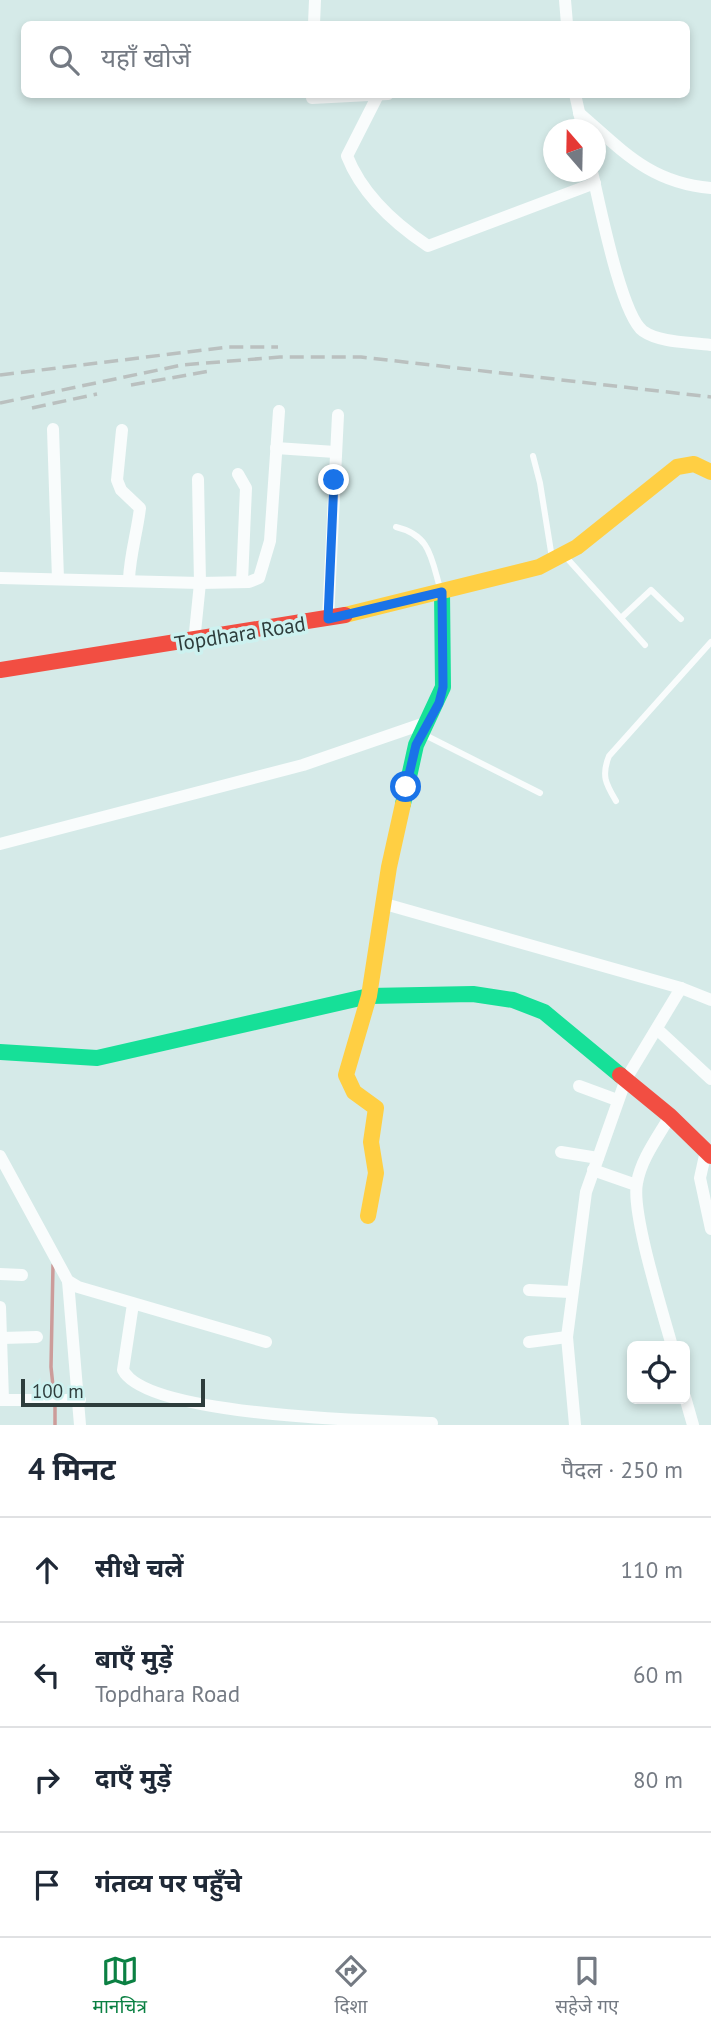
<!DOCTYPE html>
<html lang="hi">
<meta charset="utf-8">
<style>
body{margin:0;font-family:"PT Sans","Noto Sans Devanagari",sans-serif;background:#f6f6f7;color:#1f2937}
.controls{position:absolute;right:21px;bottom:21px;display:grid;overflow:hidden;border-radius:10px;box-shadow:0 4px 10px #0003}
.controls button{width:63px;height:63px;display:grid;place-items:center;padding:0;border:0;border-bottom:2px solid #e0e1e3;background:#fff;color:#1f2937;font:35px sans-serif}
.compass{position:absolute;left:543px;top:119px;width:63px;height:63px;border-radius:50%;background:#fff;box-shadow:0 4px 10px #0003;rotate:340deg}
.scale{position:absolute;left:21px;bottom:18px;width:184px;box-sizing:border-box;padding-left:7px;border:4px solid #2e3d3c;border-top:0;font-size:19px;line-height:24px;white-space:nowrap;color:#2e3d3c;-webkit-text-stroke:5px #cdf2f0;paint-order:stroke}
.stop{position:absolute;width:21px;height:21px;margin:-16px;border:5px solid #1a73e8;border-radius:50%;background:#fff}
.stop.end{background:#1a73e8;border-color:#fff;box-shadow:0 2px 7px #0008}
.list{margin:0;padding:0;list-style:none}
h2{display:flex;justify-content:space-between;align-items:center;height:91px;margin:0;padding:0 28px;font-size:30px}
h2 small{font-size:23px;font-weight:400;color:#747a83}
.list li{display:grid;grid-template-columns:46px 1fr auto;gap:21px;align-items:center;box-sizing:border-box;height:105px;padding:0 28px;border-top:2px solid #e0e1e3}
.list b{display:block;font-size:26px;white-space:nowrap}
.list p{margin:0;font-size:23px;white-space:nowrap;color:#747a83}
.list em{font-size:23px;font-style:normal;color:#747a83}
.icon{flex:none;width:38px;height:38px;fill:none;stroke:currentColor;stroke-width:2;stroke-linecap:round;stroke-linejoin:round}
.map{position:relative;flex:none;width:711px;height:1425px;overflow:hidden}
.search{position:absolute;background:#fff;box-shadow:0 4px 10px #0003;left:21px;right:21px;top:21px;height:77px;display:flex;align-items:center;gap:18px;box-sizing:border-box;padding:0 24px;border-radius:10px;color:#747a83;font-size:26px}
.sheet{height:511px;background:#fff}
nav{display:flex;justify-content:space-around;align-items:center;box-sizing:border-box;height:98px;border-top:2px solid #e0e1e3;background:#fff;font-size:19px;color:#747a83}
nav a{display:grid;justify-items:center;gap:4px}
nav .on{color:#0b8043}
.map>svg:first-child{display:block}
.lines{fill:none;stroke-linecap:round;stroke-linejoin:round}
.stream{stroke:#cc9c9a;stroke-width:3.5}
.lane{stroke:#f9fcfc;stroke-width:6}
.street{stroke:#f9fcfc;stroke-width:12}
.fast{stroke:#16e098;stroke-width:16}
.slow{stroke:#ffcf43;stroke-width:16}
.jam{stroke:#f24e42;stroke-width:16}
.rail{stroke:#bac0bf;stroke-width:3.5;stroke-dasharray:14 7;stroke-linecap:butt}
.route{stroke:#1a73e8;stroke-width:9}
.labels{text-anchor:middle;stroke-width:7;stroke-linejoin:round;paint-order:stroke}
.street-label{font-size:21px;fill:#2e3d3c;stroke:#cdf2f0}
</style>
<div class="map">
<svg width="711" height="1425" viewBox="0 0 711 1425">
<rect width="100%" height="100%" fill="#d5eae8"/>
<g class="lines">
<g class="stream">
<polyline points="53,1265 51,1367 54,1396"/>
<polyline points="55,1404 55,1425"/>
</g>
<g class="lane">
<polyline points="533,456 540,483 552,558"/>
<path d="M396 527C430 535 431 557 440 588"/>
<polyline points="565,556 645,645"/>
<polyline points="621,618 651,590 681,619"/>
<polyline points="423,734 540,793"/>
<path d="M616 801C606 784 601 776 609 756L711 642"/>
</g>
<g class="street">
<polyline points="565,0 567,24"/>
<polyline points="314,24 315,0"/>
<polyline points="312,94 312,98 388,94"/>
<polyline points="575,94 583,130"/>
<path d="M378 95 347 156C362 194 395 224 428 246L595 183"/>
<path d="M579 113C623 151 650 183 711 188"/>
<path d="M592 172C599 201 621 315 643 331 660 343 690 342 711 345"/>
<polyline points="53,429 58,579"/>
<path d="M122 430 117 480 121 490 140 508C137 533 130 555 129 579"/>
<polyline points="276,448 335,452"/>
<polyline points="238,474 246,488 242,582"/>
<polyline points="0,578 200,583 249,582 259,578 270,541 279,411"/>
<polyline points="328,619 338,415"/>
<polyline points="194,642 200,583 198,479"/>
<polyline points="0,844 303,765 428,722"/>
<polyline points="385,904 681,988 711,1000"/>
<polyline points="657,1029 711,1079"/>
<polyline points="579,1086 617,1100"/>
<path d="M670 1116C658 1137 641 1159 637 1183 631 1213 663 1313 672 1346"/>
<polyline points="706,1151 700,1178 711,1229"/>
<polyline points="561,1152 598,1158"/>
<polyline points="0,1156 68,1281 78,1287 266,1342"/>
<polyline points="593,1170 636,1185"/>
<polyline points="0,1274 22,1275"/>
<polyline points="68,1281 80,1425"/>
<polyline points="529,1290 570,1292"/>
<path d="M133 1304 123 1370C147 1417 378 1421 432 1423"/>
<polyline points="0,1307 3,1400"/>
<polyline points="2,1338 37,1337"/>
<polyline points="529,1342 567,1337"/>
<polyline points="685,1397 693,1425"/>
<polyline points="0,1400 80,1400"/>
<polyline points="575,1425 567,1337 586,1192 626,1079 681,988"/>
</g>
<g class="fast">
<polyline points="403,804 416,745 443,687 442,592"/>
<polyline points="0,1052 97,1058 369,996 473,994 513,1000 544,1012 620,1075"/>
</g>
<g class="slow">
<polyline points="345,615 539,567 577,547 677,467 694,464 711,472"/>
<polyline points="368,1216 376,1173 371,1142 376,1108 354,1092 346,1075 369,996 389,867 403,804"/>
</g>
<g class="jam">
<polyline points="0,670 345,615"/>
<polyline points="620,1075 670,1116 711,1156"/>
</g>
<g class="rail">
<polyline points="0,375 228,347 278,347"/>
<polyline points="131,385 210,371"/>
<polyline points="0,403 182,365 280,357 361,357 711,397"/>
<polyline points="32,408 97,394"/>
</g>
</g>
<g class="lines">
<polyline class="route" points="334,480 328,619 442,592 443,687 439,703 416,745 406,787"/>
</g>
<g class="labels">
<g class="street-label">
<text transform="translate(240 634) rotate(-9)" y="7">Topdhara Road</text>
</g>
</g>
</svg>
<div class="controls">
<button><svg class="icon" aria-label="locate" viewBox="0 0 24 24"><circle cx="12" cy="12" r="6"/><path d="M12 2v4M12 18v4M2 12h4M18 12h4"/></svg></button>
</div>
<svg class="compass" viewBox="-18 -18 36 36"><path d="M0-13l5 13h-10z" fill="#e53935"/><path d="M0 13l5-13h-10z" fill="#747a83"/></svg>
<div class="scale">100 m</div>
<div class="stop" style="left:406px;top:787px"></div>
<div class="stop end" style="left:334px;top:480px"></div>
<div class="search"><svg class="icon" aria-label="search" viewBox="0 0 24 24"><circle cx="10" cy="10" r="6"/><path d="M15 15l6 6"/></svg>यहाँ खोजें</div>
</div>
<section class="sheet">
<h2>4 मिनट<small>पैदल · 250 m</small></h2>
<ul class="list">
<li><svg class="icon" aria-label="ahead" viewBox="0 0 24 24"><path d="M12 20V5M6 11l6-6 6 6"/></svg><div><b>सीधे चलें</b></div><em>110 m</em></li>
<li><svg class="icon" aria-label="left" viewBox="0 0 24 24"><path d="M17 20v-9H6M10 6l-5 5 5 5"/></svg><div><b>बाएँ मुड़ें</b><p>Topdhara Road</p></div><em>60 m</em></li>
<li><svg class="icon" aria-label="right" viewBox="0 0 24 24"><path d="M7 20v-9h11M14 6l5 5-5 5"/></svg><div><b>दाएँ मुड़ें</b></div><em>80 m</em></li>
<li><svg class="icon" aria-label="arrive" viewBox="0 0 24 24"><path d="M6 21V4h12l-3 4 3 4H6"/></svg><div><b>गंतव्य पर पहुँचे</b></div></li>
</ul>
</section>
<nav>
<a class="on"><svg class="icon" aria-label="map" viewBox="0 0 24 24"><path d="M3 6l6-2 6 2 6-2v14l-6 2-6-2-6 2zM9 4v14M15 6v14"/></svg>मानचित्र</a>
<a><svg class="icon" aria-label="directions" viewBox="0 0 24 24"><path d="M12 3l9 9-9 9-9-9zM9 14v-3h6M13 9l2 2-2 2"/></svg>दिशा</a>
<a><svg class="icon" aria-label="saved" viewBox="0 0 24 24"><path d="M7 4h10v16l-5-4-5 4z"/></svg>सहेजे गए</a>
</nav>
